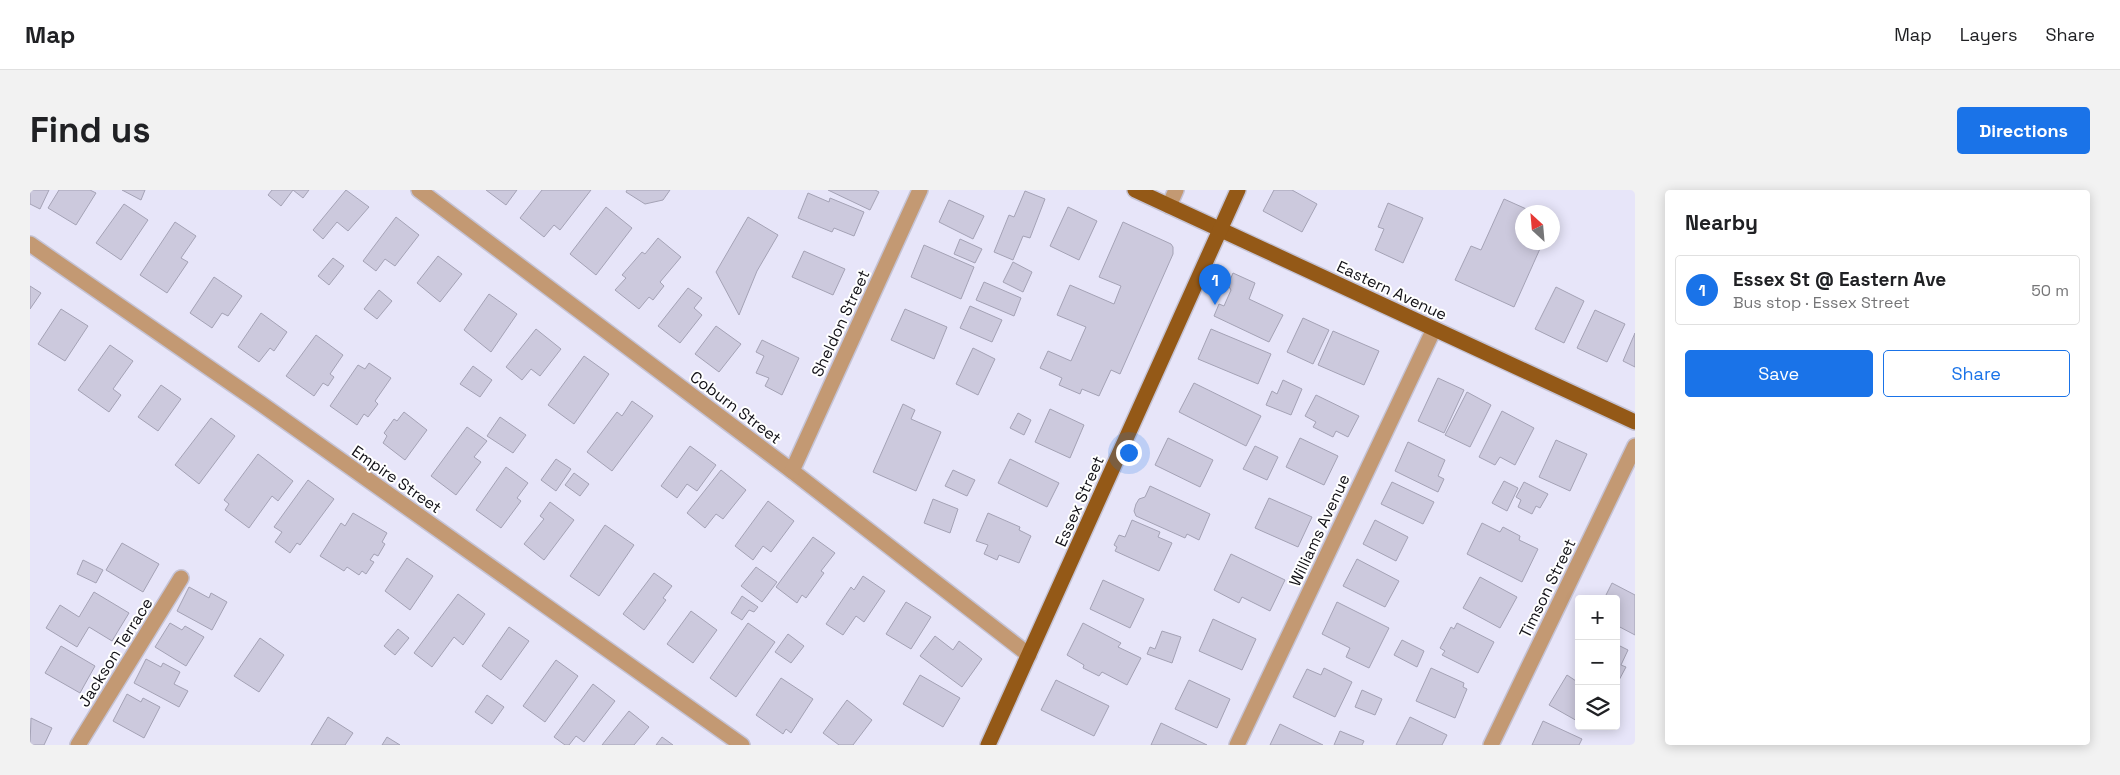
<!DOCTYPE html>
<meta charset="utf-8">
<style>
body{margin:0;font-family:"Space Grotesk",sans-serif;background:#f2f2f2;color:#202124}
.controls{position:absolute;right:15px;bottom:15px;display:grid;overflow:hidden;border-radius:5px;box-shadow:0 2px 12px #0003}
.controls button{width:45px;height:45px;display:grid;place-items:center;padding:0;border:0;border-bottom:1px solid #e0e0e0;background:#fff;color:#202124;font:25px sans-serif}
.compass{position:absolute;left:1485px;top:15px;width:45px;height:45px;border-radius:50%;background:#fff;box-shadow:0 2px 12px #0003;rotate:334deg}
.you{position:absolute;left:1098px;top:262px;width:18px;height:18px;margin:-12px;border:4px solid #fff;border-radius:50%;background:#1a73e8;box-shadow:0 0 0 8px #1a73e833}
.badge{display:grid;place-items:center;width:32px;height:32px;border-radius:50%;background:#1a73e8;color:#fff;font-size:16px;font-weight:700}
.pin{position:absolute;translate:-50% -41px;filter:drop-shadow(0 1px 2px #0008)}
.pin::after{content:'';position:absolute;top:26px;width:18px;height:15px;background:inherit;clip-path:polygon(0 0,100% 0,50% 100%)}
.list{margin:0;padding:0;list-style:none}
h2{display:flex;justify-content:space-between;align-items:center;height:65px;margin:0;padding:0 20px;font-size:21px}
h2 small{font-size:16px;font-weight:400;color:#757577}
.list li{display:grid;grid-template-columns:32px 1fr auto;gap:15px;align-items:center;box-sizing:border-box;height:70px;margin:0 10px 10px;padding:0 10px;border:1px solid #e0e0e0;border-radius:5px}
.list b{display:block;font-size:19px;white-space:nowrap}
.list p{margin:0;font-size:16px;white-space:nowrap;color:#757577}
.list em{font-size:16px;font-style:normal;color:#757577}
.actions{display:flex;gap:10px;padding:15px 20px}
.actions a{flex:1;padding:11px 0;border:1px solid #1a73e8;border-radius:5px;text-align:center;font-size:18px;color:#1a73e8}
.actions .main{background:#1a73e8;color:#fff}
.icon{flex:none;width:28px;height:28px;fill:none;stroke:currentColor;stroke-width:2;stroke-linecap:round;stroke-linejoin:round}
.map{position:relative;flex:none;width:1605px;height:555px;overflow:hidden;border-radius:5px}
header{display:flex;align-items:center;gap:30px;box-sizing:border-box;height:70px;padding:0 25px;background:#fff;border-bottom:1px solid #e0e0e0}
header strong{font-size:24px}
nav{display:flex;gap:28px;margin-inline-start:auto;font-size:18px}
.intro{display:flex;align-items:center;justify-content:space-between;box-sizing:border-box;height:120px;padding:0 30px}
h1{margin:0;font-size:35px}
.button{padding:12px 22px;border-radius:5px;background:#1a73e8;color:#fff;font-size:18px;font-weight:700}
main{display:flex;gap:30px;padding:0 30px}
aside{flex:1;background:#fff;border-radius:5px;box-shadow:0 2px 12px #0003}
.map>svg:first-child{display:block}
.building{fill:#ccc9dd;stroke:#a4a2b5}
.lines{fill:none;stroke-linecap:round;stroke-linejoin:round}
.minor-casing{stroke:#c5c3d5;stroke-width:18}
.major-casing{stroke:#c5c3d5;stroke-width:18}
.minor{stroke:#c39973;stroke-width:15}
.major{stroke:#945917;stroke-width:15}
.labels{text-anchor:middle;stroke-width:4;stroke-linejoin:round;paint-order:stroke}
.street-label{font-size:16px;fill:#111016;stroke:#fff}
</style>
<header>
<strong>Map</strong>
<nav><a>Map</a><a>Layers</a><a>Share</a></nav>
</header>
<div class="intro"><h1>Find us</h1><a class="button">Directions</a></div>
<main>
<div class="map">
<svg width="1605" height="555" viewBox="0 0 1605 555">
<rect width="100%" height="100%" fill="#e7e5f9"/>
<g class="building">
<polygon points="0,0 19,0 10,19 0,14"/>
<polygon points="29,0 60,0 66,3 46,35 18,18"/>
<polygon points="92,0 115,0 111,10"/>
<polygon points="242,0 279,0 273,8 263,0 251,16 238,5"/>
<polygon points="316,0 339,17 318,41 307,32 293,49 283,40"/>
<polygon points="456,0 487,0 476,15"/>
<polygon points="512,0 561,0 530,40 524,35 514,47 490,28"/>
<polygon points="597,0 640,0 633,10 615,14 596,2"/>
<polygon points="798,0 845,0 849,2 840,20"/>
<polygon points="1244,0 1262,0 1287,14 1272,42 1233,21"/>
<polygon points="995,1 1015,9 1000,48 993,46 983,70 964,62 979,25 984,27"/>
<polygon points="778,3 799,12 800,8 834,22 824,46 804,38 802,42 768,28"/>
<polygon points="1474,9 1503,22 1492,22 1492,52 1513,52 1484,117 1425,90 1441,56 1451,60"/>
<polygon points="919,10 954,26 943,49 909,32"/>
<polygon points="1358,13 1393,28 1373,73 1345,60 1354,39 1348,37"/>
<polygon points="94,14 118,30 91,70 66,53"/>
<polygon points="576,17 602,38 566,85 540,64"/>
<polygon points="1038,17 1067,31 1049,70 1020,56"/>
<polygon points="366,27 389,45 365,76 355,69 346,81 333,71"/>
<polygon points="718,27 748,45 727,81 709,125 686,82"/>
<polygon points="145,32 166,46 151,68 158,72 137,103 110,85"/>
<polygon points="1093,32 1141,54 1143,57 1143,64 1090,184 1081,180 1069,206 1052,199 1050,204 1029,195 1032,188 1010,178 1018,161 1041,171 1056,137 1027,125 1040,95 1084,114 1091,96 1069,87"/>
<polygon points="628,48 651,67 630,92 634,96 623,110 619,107 609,119 585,100 596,88 592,85 612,62 615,64"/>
<polygon points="930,49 952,59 945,73 924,64"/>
<polygon points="894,55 944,77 931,109 881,87"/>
<polygon points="774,61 815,79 803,105 762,87"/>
<polygon points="408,66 432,84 410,112 387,93"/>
<polygon points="303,68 314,76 299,95 288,86"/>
<polygon points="983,72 1002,82 993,102 973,92"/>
<polygon points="1203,83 1225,93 1219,109 1253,125 1239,152 1184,126 1189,114 1194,116 1201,100 1198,95"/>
<polygon points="184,87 212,106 198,126 192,123 182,138 160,123"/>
<polygon points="954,92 991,108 984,126 946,110"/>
<polygon points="0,96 11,103 0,119"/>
<polygon points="1526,97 1554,111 1534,153 1505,139"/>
<polygon points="658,98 672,108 664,118 672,125 650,153 628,136"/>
<polygon points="349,100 362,111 347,129 334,119"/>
<polygon points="459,104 487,124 461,162 434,140"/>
<polygon points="940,116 972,130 962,152 930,138"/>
<polygon points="31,119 58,136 35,171 8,154"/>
<polygon points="875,119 917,137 904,169 861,150"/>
<polygon points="1565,120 1595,134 1577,172 1547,158"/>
<polygon points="231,123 257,142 244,161 240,158 229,172 208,157"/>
<polygon points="1273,128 1299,140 1283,174 1257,162"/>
<polygon points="686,136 711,154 689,182 665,164"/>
<polygon points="506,139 531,159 510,186 501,179 492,190 476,177"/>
<polygon points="1181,139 1241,164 1228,194 1168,169"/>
<polygon points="1303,141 1349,161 1334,195 1288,175"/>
<polygon points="1605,143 1605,177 1593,171"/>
<polygon points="286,145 313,165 300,184 304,187 298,196 293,193 284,206 256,186"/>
<polygon points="732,150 769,168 752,205 735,196 739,188 726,183 734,166 726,162"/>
<polygon points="80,155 103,171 83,199 91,205 79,222 48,200"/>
<polygon points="943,158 965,169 948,205 926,194"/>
<polygon points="554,166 579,184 544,234 518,215"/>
<polygon points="339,173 361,188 345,211 348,214 338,227 334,224 327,235 300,216 328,175 335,179"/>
<polygon points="443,176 462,190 450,207 430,194"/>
<polygon points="1408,188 1434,200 1414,243 1388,231"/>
<polygon points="1253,190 1272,199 1261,225 1236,215 1242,201 1247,204"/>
<polygon points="1164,193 1231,226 1216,256 1149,222"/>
<polygon points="131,195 151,209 128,241 108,227"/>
<polygon points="1437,202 1461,215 1440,257 1415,245"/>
<polygon points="1286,205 1329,226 1318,247 1306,241 1303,247 1283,237 1286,232 1275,226"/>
<polygon points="602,211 623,226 582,281 557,262 587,222 592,226"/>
<polygon points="873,214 885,220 881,229 911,242 886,301 843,282"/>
<polygon points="1020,219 1054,235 1040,268 1005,252"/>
<polygon points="1472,221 1504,238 1485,275 1470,267 1465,275 1449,267"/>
<polygon points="374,222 397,240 375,270 353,253 357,246 354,243 364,229 367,231"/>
<polygon points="988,223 1001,230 994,245 980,238"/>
<polygon points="470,227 496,245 483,263 457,246"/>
<polygon points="181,228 205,246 169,294 145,275"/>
<polygon points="437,237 457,251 444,267 451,272 426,305 401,286"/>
<polygon points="1138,248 1183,270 1170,297 1125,275"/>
<polygon points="1270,248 1308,266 1294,295 1256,277"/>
<polygon points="1526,250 1557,264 1540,301 1509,287"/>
<polygon points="1378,252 1415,270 1408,286 1414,289 1408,302 1365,281"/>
<polygon points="660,256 686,275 667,301 657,294 647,308 631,296"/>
<polygon points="1225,256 1248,267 1237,290 1213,279"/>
<polygon points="228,264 263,291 248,311 242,306 219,338 195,320 199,314 194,310"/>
<polygon points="526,269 541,279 526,301 511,290"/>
<polygon points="980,269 1029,293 1017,317 968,293"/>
<polygon points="476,277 498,293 487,308 491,311 471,338 446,320"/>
<polygon points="691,280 716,300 693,329 686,324 675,338 657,323"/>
<polygon points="923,280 945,290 937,306 915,296"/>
<polygon points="544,283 559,294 550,306 535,295"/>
<polygon points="278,290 304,309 270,355 267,353 260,363 245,352 252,342 244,337"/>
<polygon points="1474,291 1488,298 1477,321 1462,313"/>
<polygon points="1362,292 1404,312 1393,334 1351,314"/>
<polygon points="1494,292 1518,304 1510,318 1506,316 1502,324 1488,317 1491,310 1486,307"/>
<polygon points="1120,296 1180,324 1169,350 1157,344 1155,348 1106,326 1104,321 1106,314 1109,309 1115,307"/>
<polygon points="1239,308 1282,327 1268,357 1225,338"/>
<polygon points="903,309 928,319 920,343 894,333"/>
<polygon points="738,311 764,331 741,362 733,356 723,370 705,356"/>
<polygon points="520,312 544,330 514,370 494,354 514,329 510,326"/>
<polygon points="323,323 357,343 352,352 355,354 348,366 344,364 340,370 344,372 336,384 332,381 329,385 317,377 314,381 290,366 311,333 315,336"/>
<polygon points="958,323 990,337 989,340 1001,346 989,373 969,365 967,370 954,364 958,355 946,351"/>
<polygon points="1102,330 1130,342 1128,347 1142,353 1129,381 1085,361 1087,357 1084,355 1089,345 1095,347"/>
<polygon points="1345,330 1378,347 1366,371 1333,354"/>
<polygon points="1452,333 1470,342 1473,337 1490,346 1489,350 1508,359 1492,392 1437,364"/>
<polygon points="575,335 604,355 569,406 540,386"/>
<polygon points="783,347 805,363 791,381 794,383 776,408 772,405 767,413 746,397"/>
<polygon points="92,353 129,374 113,402 76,380"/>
<polygon points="1201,364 1255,390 1240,421 1212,407 1209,413 1184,400"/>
<polygon points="377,368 403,386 380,420 355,401"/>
<polygon points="1327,369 1369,391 1355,417 1313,396"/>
<polygon points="53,370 73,380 66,393 47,384"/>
<polygon points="726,377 747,392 732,412 711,396"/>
<polygon points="624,383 642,396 633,408 636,410 614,440 593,424"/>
<polygon points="833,386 855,401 834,432 826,426 813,445 796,434 821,397 824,400"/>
<polygon points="1450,387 1487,407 1470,438 1433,418"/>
<polygon points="1073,390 1114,409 1100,438 1060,419"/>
<polygon points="1582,393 1605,405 1605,445 1586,435 1586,409 1574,409"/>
<polygon points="159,397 179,408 181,403 197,412 182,440 147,421"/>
<polygon points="64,402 99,423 82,451 59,437 47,457 16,438 30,415 49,427"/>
<polygon points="428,404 455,424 433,455 424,447 402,477 384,463"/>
<polygon points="712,406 728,417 724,422 719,420 712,430 701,423"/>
<polygon points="876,412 901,427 881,459 856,444"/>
<polygon points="1307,412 1359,438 1339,478 1316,467 1320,458 1292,444"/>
<polygon points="661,421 687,440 663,473 637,454"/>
<polygon points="1183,429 1226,449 1212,480 1169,461"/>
<polygon points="140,433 152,440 155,436 174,447 156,476 125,457"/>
<polygon points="718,433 745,452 706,507 680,488"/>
<polygon points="1053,433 1091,453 1088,457 1111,468 1097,495 1072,482 1069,486 1053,478 1054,475 1037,465"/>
<polygon points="1427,433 1464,452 1448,483 1412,465 1415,461 1410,458 1421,437 1424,439"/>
<polygon points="479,437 499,451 471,490 452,476"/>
<polygon points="368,439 379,448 365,465 354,456"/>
<polygon points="1132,441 1151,447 1142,473 1117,464 1120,457 1125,459"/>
<polygon points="758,444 774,456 761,473 745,462"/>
<polygon points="905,446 923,460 929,451 952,469 932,497 890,466"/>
<polygon points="230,448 254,465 229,502 204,486"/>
<polygon points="1372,450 1394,461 1387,477 1364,465"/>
<polygon points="1586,454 1598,460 1591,475 1596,477 1588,492 1586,491"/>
<polygon points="31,456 65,476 50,503 15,483"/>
<polygon points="116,469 131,477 133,473 150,482 144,494 158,501 149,517 104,493"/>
<polygon points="526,470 548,486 515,532 493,516"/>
<polygon points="1294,478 1322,492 1305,527 1263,507 1277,479 1291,485"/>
<polygon points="1401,478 1434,493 1433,497 1437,499 1425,528 1386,511"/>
<polygon points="890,485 930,508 913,537 873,514"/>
<polygon points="1537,485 1549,493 1549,532 1519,515"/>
<polygon points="751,488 783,509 761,543 756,539 753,544 726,525"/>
<polygon points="1026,490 1079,516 1064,546 1011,520"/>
<polygon points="1159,490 1200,509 1187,538 1145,519"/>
<polygon points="563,494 585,511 554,552 546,546 539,555 535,555 524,547"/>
<polygon points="1332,500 1352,509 1345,525 1325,517"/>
<polygon points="97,504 111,512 113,508 130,517 114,548 83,531"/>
<polygon points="457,505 474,517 462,534 445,522"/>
<polygon points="817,510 842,530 823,555 809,555 793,543"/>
<polygon points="599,521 619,537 604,555 572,555"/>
<polygon points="298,527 323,543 315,555 281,555"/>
<polygon points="1380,527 1417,545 1412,555 1366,555"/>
<polygon points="1,528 22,538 14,555 0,555"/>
<polygon points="1513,531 1552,549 1549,555 1502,555"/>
<polygon points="1131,533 1177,555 1121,555"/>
<polygon points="1250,534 1293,555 1240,555"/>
<polygon points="1310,541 1334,551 1332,555 1304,555"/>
<polygon points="357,547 370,555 352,555"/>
<polygon points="632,547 643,555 626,555"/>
</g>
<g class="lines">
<g class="minor-casing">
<g id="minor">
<polyline points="389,0 762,281 999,465"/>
<polyline points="1139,16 1146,0"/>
<polyline points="0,54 230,213 712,555"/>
<polyline points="762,281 890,0"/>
<polyline points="48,555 151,388"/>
<polyline points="1207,555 1404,139"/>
<polyline points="1461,555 1605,256"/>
</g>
</g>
<g class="major-casing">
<g id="major">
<polyline points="1105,0 1605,232"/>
<polyline points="958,555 1208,0"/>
</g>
</g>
<use href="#minor" class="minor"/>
<use href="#major" class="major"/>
</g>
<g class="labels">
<g class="street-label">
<text transform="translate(1362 100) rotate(25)" y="6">Eastern Avenue</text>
<text transform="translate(810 133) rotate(-65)" y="6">Sheldon Street</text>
<text transform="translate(706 217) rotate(37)" y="6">Coburn Street</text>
<text transform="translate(367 289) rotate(35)" y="6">Empire Street</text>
<text transform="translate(1049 311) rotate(-66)" y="6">Essex Street</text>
<text transform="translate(1289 340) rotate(-65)" y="6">Williams Avenue</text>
<text transform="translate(1517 398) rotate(-64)" y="6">Timson Street</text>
<text transform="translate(85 462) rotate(-58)" y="6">Jackson Terrace</text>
</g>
</g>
</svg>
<div class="controls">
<button>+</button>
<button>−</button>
<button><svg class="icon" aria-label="layers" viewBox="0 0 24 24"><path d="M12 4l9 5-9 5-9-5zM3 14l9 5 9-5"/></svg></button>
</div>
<svg class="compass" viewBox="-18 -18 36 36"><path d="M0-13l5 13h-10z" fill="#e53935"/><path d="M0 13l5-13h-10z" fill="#757577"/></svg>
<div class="you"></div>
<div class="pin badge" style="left:1185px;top:115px">1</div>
</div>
<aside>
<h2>Nearby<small></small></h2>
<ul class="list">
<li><span class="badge">1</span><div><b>Essex St @ Eastern Ave</b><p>Bus stop · Essex Street</p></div><em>50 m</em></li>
</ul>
<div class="actions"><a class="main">Save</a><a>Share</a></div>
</aside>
</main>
